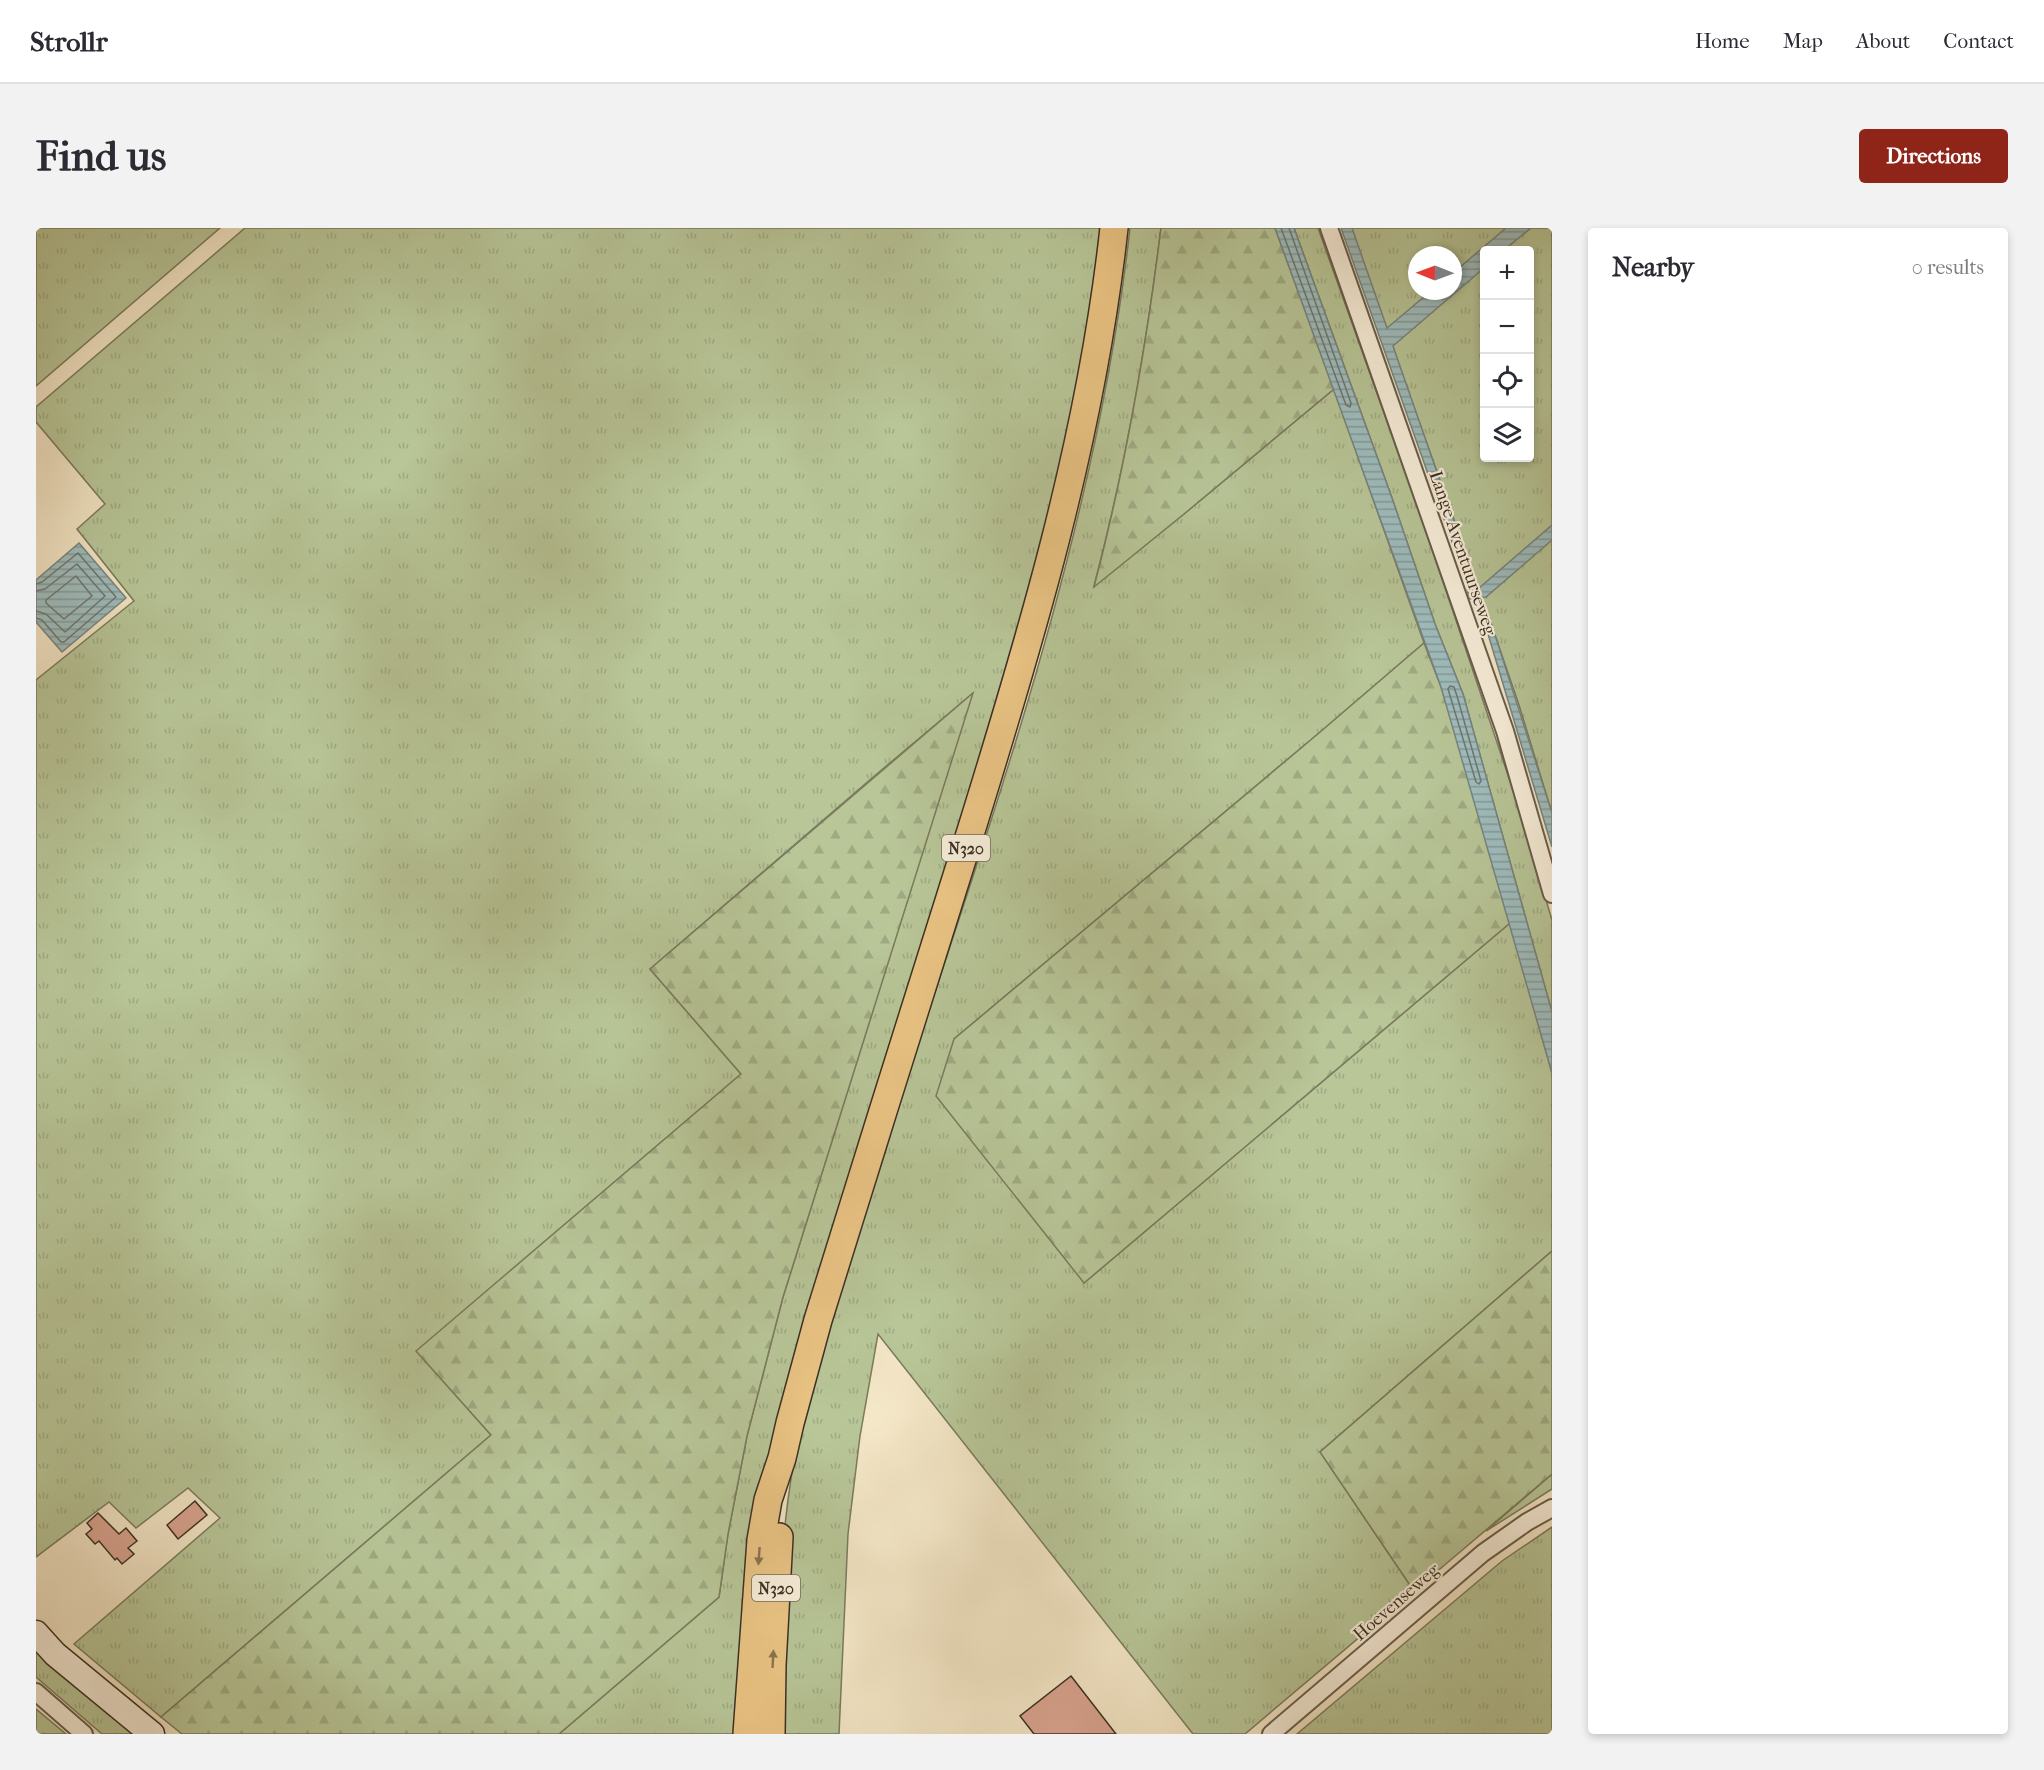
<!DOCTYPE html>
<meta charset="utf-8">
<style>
body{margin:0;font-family:"IM FELL French Canon",serif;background:#f2f2f3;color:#2b2b33}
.controls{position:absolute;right:18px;top:18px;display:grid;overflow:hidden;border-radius:6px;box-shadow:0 3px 9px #0003}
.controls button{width:54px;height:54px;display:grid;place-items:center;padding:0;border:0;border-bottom:2px solid #e1e1e2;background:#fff;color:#2b2b33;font:30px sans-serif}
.compass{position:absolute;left:1372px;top:18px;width:54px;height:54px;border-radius:50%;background:#fff;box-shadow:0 3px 9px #0003;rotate:271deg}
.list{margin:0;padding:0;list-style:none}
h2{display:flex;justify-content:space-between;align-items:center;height:78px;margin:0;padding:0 24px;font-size:26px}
h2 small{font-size:20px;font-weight:400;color:#7c7c81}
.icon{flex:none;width:33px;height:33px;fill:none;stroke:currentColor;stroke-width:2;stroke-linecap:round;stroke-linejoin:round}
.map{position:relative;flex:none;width:1516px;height:1506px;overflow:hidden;border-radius:6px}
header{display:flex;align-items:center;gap:36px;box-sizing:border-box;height:84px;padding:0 30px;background:#fff;border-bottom:2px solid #e1e1e2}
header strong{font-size:28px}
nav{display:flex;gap:33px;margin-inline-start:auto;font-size:21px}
.intro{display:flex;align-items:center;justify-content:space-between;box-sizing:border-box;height:144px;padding:0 36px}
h1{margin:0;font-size:42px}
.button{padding:15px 27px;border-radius:6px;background:#8f2418;color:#fff;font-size:21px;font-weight:700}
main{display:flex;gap:36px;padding:0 36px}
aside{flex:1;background:#fff;border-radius:6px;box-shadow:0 3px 9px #0003}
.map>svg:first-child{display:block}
.grass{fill:url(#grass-tufts);stroke:#7a7b5e;stroke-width:1.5;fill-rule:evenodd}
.forest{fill:url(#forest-firs);stroke:#7a7b5e;stroke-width:1.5}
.water{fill:url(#water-rules);stroke:#778581;stroke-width:1.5}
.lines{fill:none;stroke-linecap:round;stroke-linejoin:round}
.shore{stroke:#6d7772;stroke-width:1.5}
.building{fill:#d9a490;stroke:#3b3025;stroke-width:1.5}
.street-casing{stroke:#695e4e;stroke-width:20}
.secondary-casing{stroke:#3b3025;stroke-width:27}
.primary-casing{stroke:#3b3025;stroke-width:30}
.street{stroke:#f8efdb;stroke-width:16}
.secondary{stroke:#f8efdb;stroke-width:24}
.primary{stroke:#eac484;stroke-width:27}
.oneway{fill:#8a7350}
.labels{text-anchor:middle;stroke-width:4.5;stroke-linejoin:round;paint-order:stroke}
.shield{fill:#f8efdb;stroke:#74695c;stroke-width:1.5}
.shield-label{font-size:16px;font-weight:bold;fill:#3b3025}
.street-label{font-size:18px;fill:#3b3025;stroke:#f8efdb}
</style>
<header>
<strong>Strollr</strong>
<nav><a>Home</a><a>Map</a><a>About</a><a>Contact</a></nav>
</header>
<div class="intro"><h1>Find us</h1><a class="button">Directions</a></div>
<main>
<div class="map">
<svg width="1516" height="1506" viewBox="0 0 1516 1506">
<defs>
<pattern id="grass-tufts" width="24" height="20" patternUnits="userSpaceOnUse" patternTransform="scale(1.5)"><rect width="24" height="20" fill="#b8c698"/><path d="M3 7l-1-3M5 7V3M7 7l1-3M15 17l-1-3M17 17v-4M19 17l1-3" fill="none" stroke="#9faa83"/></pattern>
<pattern id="forest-firs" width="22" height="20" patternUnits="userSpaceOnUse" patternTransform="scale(1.5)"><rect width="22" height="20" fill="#b8c698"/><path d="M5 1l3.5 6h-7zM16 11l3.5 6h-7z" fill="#9faa83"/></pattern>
<pattern id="water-rules" width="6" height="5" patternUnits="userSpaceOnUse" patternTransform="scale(1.5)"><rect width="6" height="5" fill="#9fbebf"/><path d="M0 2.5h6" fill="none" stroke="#839b9b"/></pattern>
</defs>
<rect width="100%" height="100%" fill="#f4e7c7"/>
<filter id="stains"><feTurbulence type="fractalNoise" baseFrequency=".00333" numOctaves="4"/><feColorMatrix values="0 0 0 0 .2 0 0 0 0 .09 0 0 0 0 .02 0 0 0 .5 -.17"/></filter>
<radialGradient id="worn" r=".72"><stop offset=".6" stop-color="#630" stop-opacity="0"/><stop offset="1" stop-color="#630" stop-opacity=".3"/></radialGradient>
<g class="grass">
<polygon points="0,0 184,0 0,158"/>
<polygon points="209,0 1066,0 1051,116 994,372 779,1061 704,1506 523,1506 683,1369 692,1306 711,1208 747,1069 936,466 836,550 614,741 705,846 381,1123 455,1207 125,1489 38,1416 184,1290 152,1260 100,1300 73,1274 0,1329 0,452 98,373 41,301 69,276 0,194 0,179"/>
<path d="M1094 0H1125C1110 121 1089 240 1058 358L1148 286 1298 161 1388 415 1283 505 918 811 1048 1055 1474 695 1516 845V1023L1284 1224 1378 1363 1209 1506H1157L842 1106 824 1208 812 1306 803 1506H739C742 1407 742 1300 764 1203 785 1112 818 1023 846 934 862 884 876 834 892 785 977 528 1064 270 1094 0Z"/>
<polygon points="1258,0 1282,0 1386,291 1481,574 1516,692 1516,784 1427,466 1399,396 1356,270"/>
<path d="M1314 0H1516V585L1483 477 1459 407 1442 370 1436 342ZM1448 22H1494V230H1448ZM1381 27H1417V63H1381Z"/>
<polygon points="1516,1246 1516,1261 1450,1303"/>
<polygon points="1516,1299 1516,1506 1261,1506 1466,1333"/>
<polygon points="0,1424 26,1441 105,1506 66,1506 0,1449"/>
<polygon points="0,1481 30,1506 0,1506"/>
</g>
<g class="forest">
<path d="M1125 0H1239L1298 161 1148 286 1058 359C1089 241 1110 121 1125 0Z"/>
<polygon points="1388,415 1405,459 1418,499 1474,695 1048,1055 900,868 918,811 1283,505"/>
<polygon points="937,465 747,1069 711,1208 692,1306 683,1369 523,1506 146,1506 125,1489 455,1207 380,1123 705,846 614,741"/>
<polygon points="1516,1023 1516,1246 1378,1363 1284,1224"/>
</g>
<g class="water">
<polygon points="1239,0 1258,0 1356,270 1399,396 1427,466 1516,784 1516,845 1405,459"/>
<polygon points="1305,0 1316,0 1351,100 1395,63 1417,63 1417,45 1470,0 1495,0 1468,22 1448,22 1448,40 1357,118 1434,339 1426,342"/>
<polygon points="1516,297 1516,312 1450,369 1434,371 1431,362 1439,358 1443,360"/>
<polygon points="43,315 90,370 26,424 0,394 0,352"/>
<polygon points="1452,385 1516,585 1516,619 1446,386"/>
</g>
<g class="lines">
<g class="shore">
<polyline points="1245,0 1310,177 1314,179 1315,175 1253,0"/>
<polygon points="40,348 56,368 28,391 10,375 10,372"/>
<polyline points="0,356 6,354 42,325 80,369 28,414 25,414 6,392 0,390"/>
<polyline points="0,363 9,361 41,336 69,368 29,404 10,386 0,383"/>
<polygon points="1414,458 1418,459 1421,468 1445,553 1443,556 1440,554 1412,461"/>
</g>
</g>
<g class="building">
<polygon points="159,1273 171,1287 142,1311 131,1297"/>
<polygon points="62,1285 83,1306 90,1300 101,1313 92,1320 98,1326 86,1336 81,1330 79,1332 63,1313 59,1316 50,1306 56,1301 51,1295"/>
<polygon points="1035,1448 1080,1506 998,1506 984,1488"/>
</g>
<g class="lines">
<g class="street-casing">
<g id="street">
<polyline points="1293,0 1469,503 1516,666"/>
<polyline points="0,1464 48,1506"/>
<polyline points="1235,1506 1447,1325 1491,1294 1516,1280"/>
</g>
</g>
<g class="secondary-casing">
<polyline id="secondary" points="0,1405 19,1426 116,1506"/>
</g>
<g class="primary-casing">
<g id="primary">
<path d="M711 1506 725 1312 732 1272 746 1230 754 1195 782 1092C831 934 880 777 930 619 993 417 1055 212 1078 0"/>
<polyline points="735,1506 736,1437 743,1309"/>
</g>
</g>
<use href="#street" class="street"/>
<use href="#secondary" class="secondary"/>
<use href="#primary" class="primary"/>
</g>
<defs><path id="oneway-solid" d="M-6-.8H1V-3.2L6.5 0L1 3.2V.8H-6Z" transform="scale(1.5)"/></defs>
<g class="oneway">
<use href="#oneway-solid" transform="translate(723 1328) rotate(94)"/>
<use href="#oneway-solid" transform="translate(737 1431) rotate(-87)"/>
</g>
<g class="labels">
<g class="shield">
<rect x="906" y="607" width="48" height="26" rx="4.5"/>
<rect x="716" y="1347" width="48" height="26" rx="4.5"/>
</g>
<g class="shield-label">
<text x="930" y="626">N320</text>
<text x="740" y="1366">N320</text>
</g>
<g class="street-label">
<text transform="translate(1427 325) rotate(71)" y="6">Lange Aventuurseweg</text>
<text transform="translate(1360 1374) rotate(-41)" y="6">Hoevenseweg</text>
</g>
</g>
<rect width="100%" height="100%" filter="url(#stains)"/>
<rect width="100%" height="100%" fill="url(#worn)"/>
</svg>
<div class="controls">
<button>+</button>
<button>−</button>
<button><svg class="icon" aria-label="locate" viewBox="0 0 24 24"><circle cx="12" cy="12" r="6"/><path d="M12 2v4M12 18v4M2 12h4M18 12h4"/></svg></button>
<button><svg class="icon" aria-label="layers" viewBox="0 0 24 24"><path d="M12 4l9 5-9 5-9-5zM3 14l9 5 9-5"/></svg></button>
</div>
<svg class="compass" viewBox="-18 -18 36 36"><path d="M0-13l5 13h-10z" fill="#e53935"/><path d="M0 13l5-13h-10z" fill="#7c7c81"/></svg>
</div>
<aside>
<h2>Nearby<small>0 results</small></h2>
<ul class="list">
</ul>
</aside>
</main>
